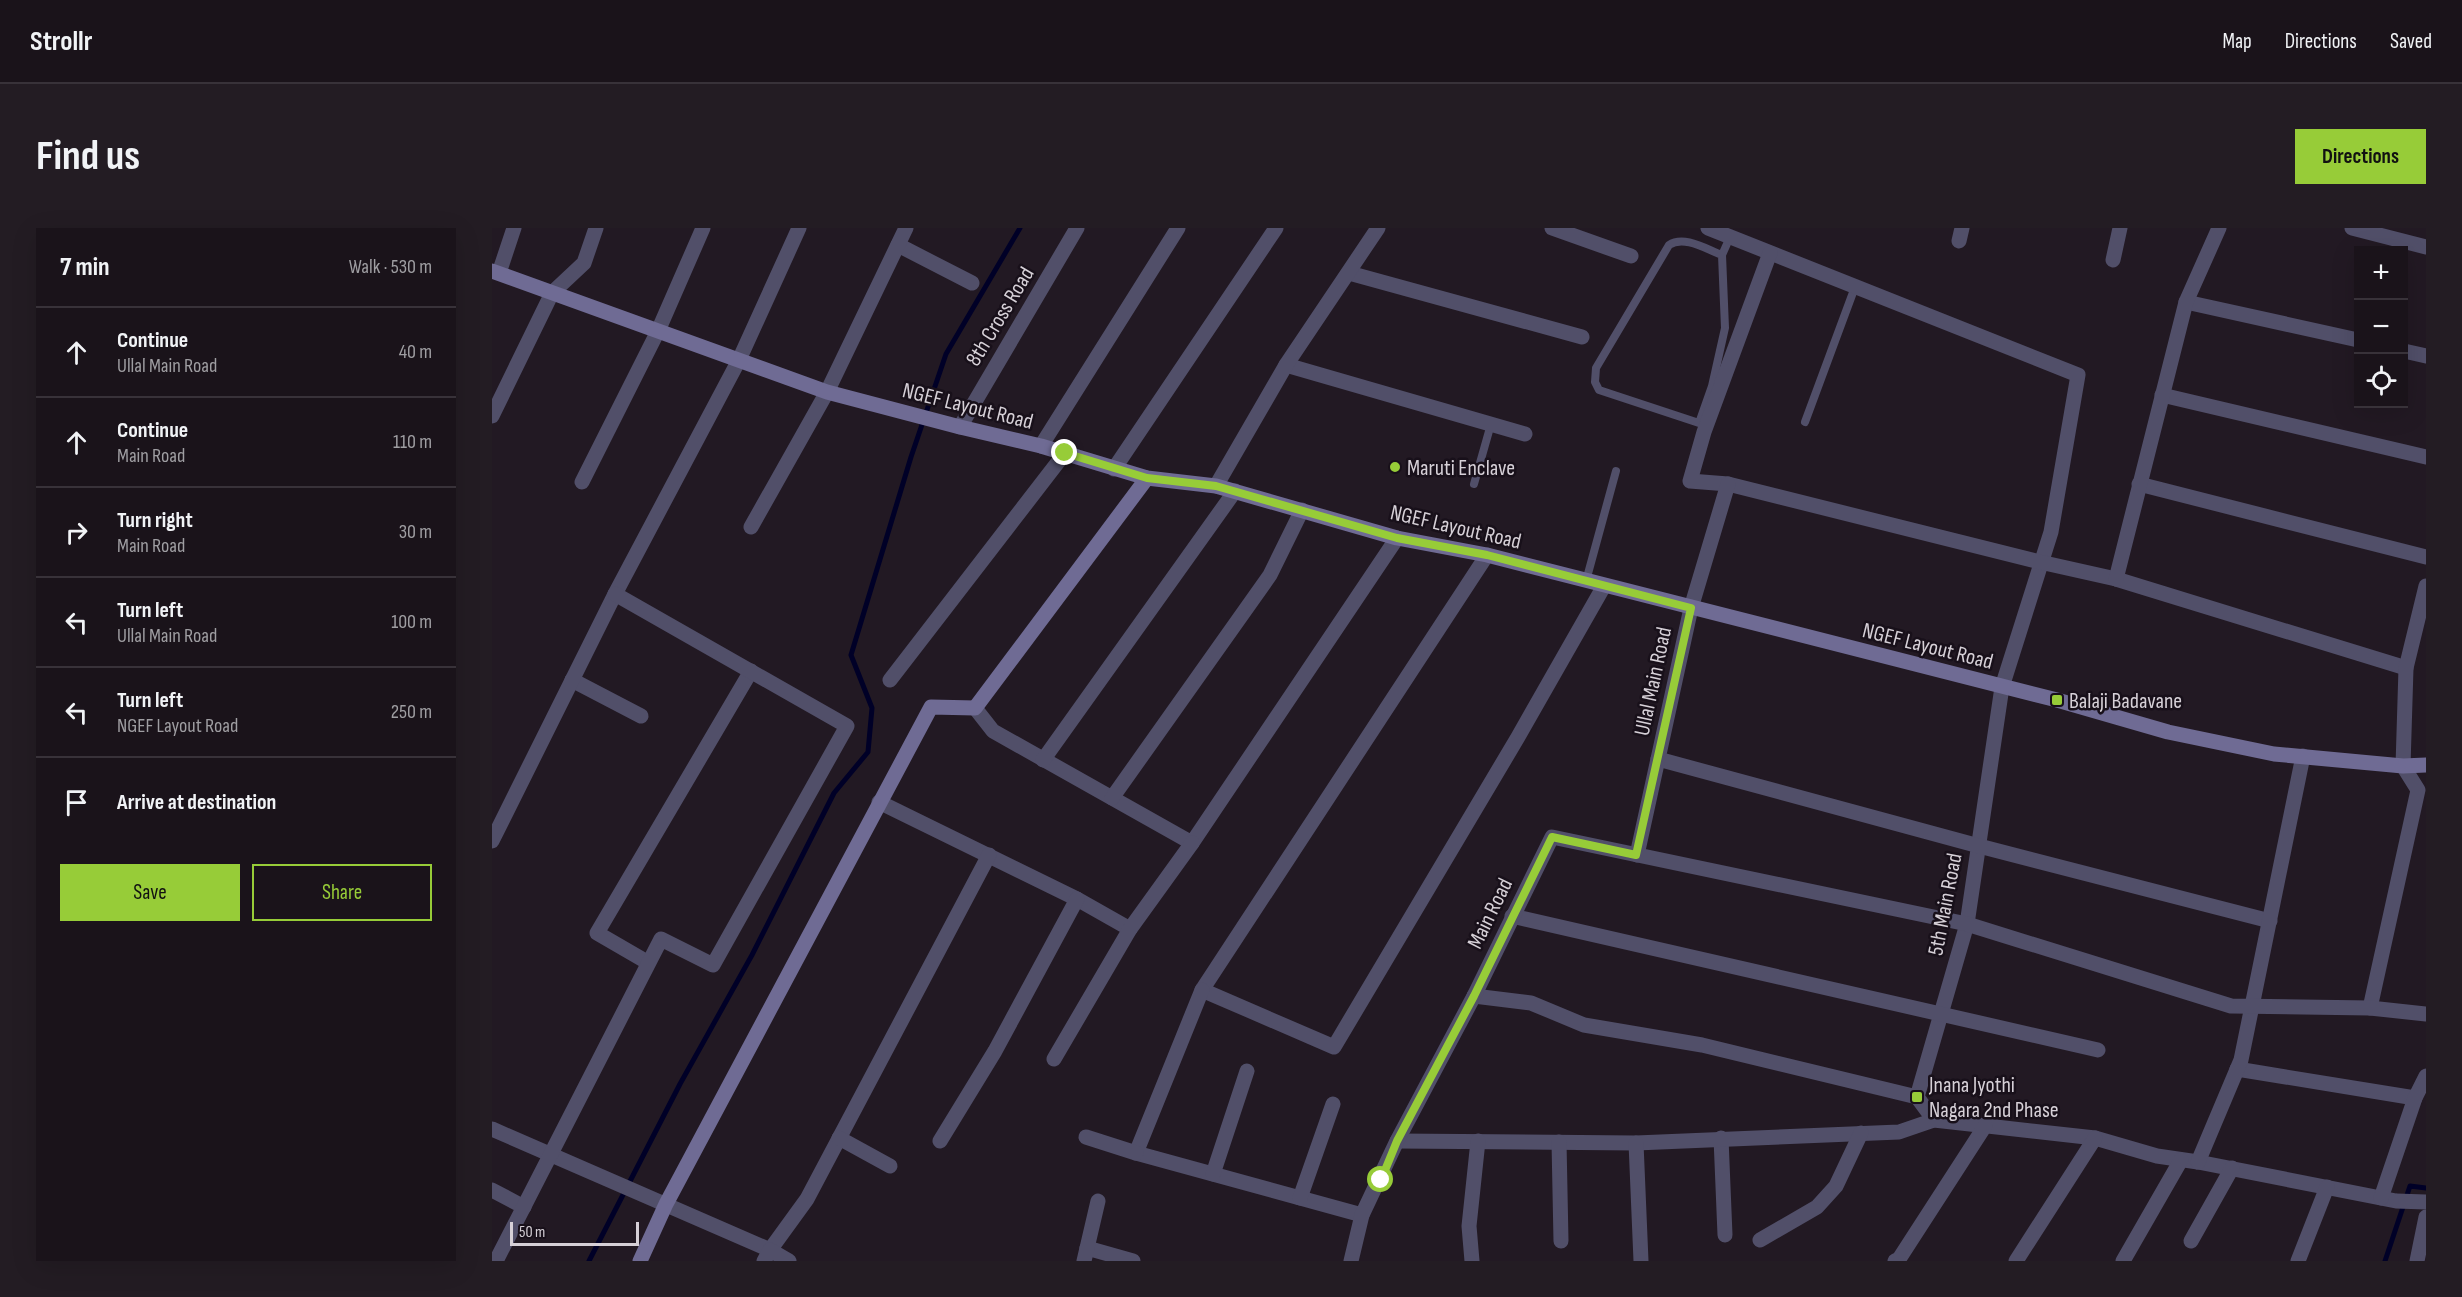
<!DOCTYPE html>
<meta charset="utf-8">
<style>
body{margin:0;font-family:"Sofia Sans Condensed",sans-serif;background:#231c23;color:#f1f3f6}
.controls{position:absolute;right:18px;top:18px;display:grid;overflow:hidden;border-radius:0px;box-shadow:0 6px 24px #0002}
.controls button{width:54px;height:54px;display:grid;place-items:center;padding:0;border:0;border-bottom:2px solid #383239;background:#1a131a;color:#f1f3f6;font:30px sans-serif}
.scale{position:absolute;left:18px;bottom:15px;width:129px;box-sizing:border-box;padding-left:6px;border:3px solid #d6d0d7;border-top:0;font-size:16px;line-height:21px;white-space:nowrap;color:#d6d0d7;-webkit-text-stroke:4px #18101a;paint-order:stroke}
.stop{position:absolute;width:18px;height:18px;margin:-14px;border:4px solid #97cc38;border-radius:50%;background:#fff}
.stop.end{background:#97cc38;border-color:#fff;box-shadow:0 2px 6px #0008}
.list{margin:0;padding:0;list-style:none}
h2{display:flex;justify-content:space-between;align-items:center;height:78px;margin:0;padding:0 24px;font-size:26px}
h2 small{font-size:20px;font-weight:400;color:#9f9ea2}
.list li{display:grid;grid-template-columns:39px 1fr auto;gap:18px;align-items:center;box-sizing:border-box;height:90px;padding:0 24px;border-top:2px solid #383239}
.list b{display:block;font-size:22px;white-space:nowrap}
.list p{margin:0;font-size:20px;white-space:nowrap;color:#9f9ea2}
.list em{font-size:20px;font-style:normal;color:#9f9ea2}
.actions{display:flex;gap:12px;padding:18px 24px}
.actions a{flex:1;padding:14px 0;border:2px solid #97cc38;border-radius:0px;text-align:center;font-size:21px;color:#97cc38}
.actions .main{background:#97cc38;color:#111}
.icon{flex:none;width:33px;height:33px;fill:none;stroke:currentColor;stroke-width:2;stroke-linecap:round;stroke-linejoin:round}
.map{position:relative;flex:none;width:1934px;height:1033px;overflow:hidden;border-radius:0px}
header{display:flex;align-items:center;gap:36px;box-sizing:border-box;height:84px;padding:0 30px;background:#1a131a;border-bottom:2px solid #383239}
header strong{font-size:28px}
nav{display:flex;gap:33px;margin-inline-start:auto;font-size:21px}
.intro{display:flex;align-items:center;justify-content:space-between;box-sizing:border-box;height:144px;padding:0 36px}
h1{margin:0;font-size:42px}
.button{padding:15px 27px;border-radius:0px;background:#97cc38;color:#111;font-size:21px;font-weight:700}
main{display:flex;gap:36px;padding:0 36px}
aside{flex:1;background:#1a131a;border-radius:0px;box-shadow:0 6px 24px #0002}
.map>svg:first-child{display:block}
.lines{fill:none;stroke-linecap:round;stroke-linejoin:round}
.stream{stroke:#000027;stroke-width:5}
.lane{stroke:#514f69;stroke-width:8}
.street{stroke:#514f69;stroke-width:15}
.secondary{stroke:#6f6b94;stroke-width:15}
.route{stroke:#97cc38;stroke-width:8}
.poi-dot{fill:#97cc38;stroke:#18101a;stroke-width:2}
.labels{text-anchor:middle;stroke-width:5;stroke-linejoin:round;paint-order:stroke}
.street-label{font-size:22px;fill:#d6d0d7;stroke:#18101a}
.poi-label{font-size:22px;fill:#d6d0d7;stroke:#18101a;text-anchor:start}
</style>
<header>
<strong>Strollr</strong>
<nav><a>Map</a><a>Directions</a><a>Saved</a></nav>
</header>
<div class="intro"><h1>Find us</h1><a class="button">Directions</a></div>
<main>
<aside>
<h2>7 min<small>Walk · 530 m</small></h2>
<ul class="list">
<li><svg class="icon" aria-label="ahead" viewBox="0 0 24 24"><path d="M12 20V5M6 11l6-6 6 6"/></svg><div><b>Continue</b><p>Ullal Main Road</p></div><em>40 m</em></li>
<li><svg class="icon" aria-label="ahead" viewBox="0 0 24 24"><path d="M12 20V5M6 11l6-6 6 6"/></svg><div><b>Continue</b><p>Main Road</p></div><em>110 m</em></li>
<li><svg class="icon" aria-label="right" viewBox="0 0 24 24"><path d="M7 20v-9h11M14 6l5 5-5 5"/></svg><div><b>Turn right</b><p>Main Road</p></div><em>30 m</em></li>
<li><svg class="icon" aria-label="left" viewBox="0 0 24 24"><path d="M17 20v-9H6M10 6l-5 5 5 5"/></svg><div><b>Turn left</b><p>Ullal Main Road</p></div><em>100 m</em></li>
<li><svg class="icon" aria-label="left" viewBox="0 0 24 24"><path d="M17 20v-9H6M10 6l-5 5 5 5"/></svg><div><b>Turn left</b><p>NGEF Layout Road</p></div><em>250 m</em></li>
<li><svg class="icon" aria-label="arrive" viewBox="0 0 24 24"><path d="M6 21V4h12l-3 4 3 4H6"/></svg><div><b>Arrive at destination</b></div></li>
</ul>
<div class="actions"><a class="main">Save</a><a>Share</a></div>
</aside>
<div class="map">
<svg width="1934" height="1033" viewBox="0 0 1934 1033">
<rect width="100%" height="100%" fill="#221923"/>
<g class="lines">
<g class="stream">
<polyline points="97,1033 188,856 260,727 342,565 376,524 380,480 359,427 419,229 454,126 528,0"/>
<polyline points="1893,1033 1918,958 1934,960"/>
</g>
<g class="lane">
<path d="M1230 27C1214 21 1192 7 1177 17L1104 140 1103 154 1107 162 1207 195 1220 158 1233 100 1230 27 1238 9"/>
<polyline points="1313,194 1363,59"/>
<polyline points="982,256 999,196"/>
<polyline points="1094,353 1124,243"/>
</g>
<g class="street">
<polyline points="1060,0 1139,28"/>
<polyline points="1216,0 1586,147 1559,304 1510,459 1475,696 1425,869 1442,892"/>
<polyline points="1860,0 1934,19"/>
<polyline points="1467,13 1470,0"/>
<polyline points="406,17 480,55"/>
<polyline points="1278,25 1212,204 1198,253 1236,256 1548,334 1624,351 1914,440"/>
<polyline points="1621,32 1628,0"/>
<polyline points="7,45 22,0"/>
<polyline points="857,45 1090,109"/>
<polyline points="1694,74 1866,112"/>
<polyline points="1912,123 1934,128"/>
<polyline points="794,137 1033,206"/>
<polyline points="1670,167 1934,229"/>
<polyline points="0,188 60,65 92,35 104,0"/>
<polyline points="468,199 585,0"/>
<polyline points="549,218 686,0"/>
<polyline points="622,241 784,0"/>
<polyline points="90,254 166,103 211,0"/>
<polyline points="1647,256 1934,329"/>
<polyline points="724,258 794,137 886,0"/>
<polyline points="259,299 335,164 414,0"/>
<polyline points="995,327 710,762 842,819 1026,509 1112,358"/>
<polyline points="1624,351 1694,74 1727,0"/>
<polyline points="80,452 149,488"/>
<polyline points="398,452 573,225"/>
<polyline points="483,480 501,503 700,615 905,310"/>
<polyline points="1166,531 1487,618 1778,693"/>
<polyline points="551,532 743,263"/>
<polyline points="620,570 778,347 810,282"/>
<polyline points="387,574 585,671 638,701"/>
<polyline points="0,613 123,366 247,132 307,0"/>
<polyline points="1145,627 1199,380 1236,256"/>
<polyline points="1020,688 1606,822"/>
<polyline points="155,734 105,705 259,443"/>
<polyline points="710,762 644,925 870,987"/>
<polyline points="982,768 1039,775 1092,797 1210,817 1425,869"/>
<polyline points="1878,780 1926,562 1911,538 1914,440 1934,358"/>
<polyline points="562,831 638,701 700,615"/>
<polyline points="1745,841 1923,870"/>
<polyline points="0,901 278,1022 315,971 497,627"/>
<polyline points="594,909 644,925"/>
<polyline points="347,910 398,938"/>
<polyline points="1229,910 1233,1007"/>
<polyline points="448,913 503,823 585,671"/>
<polyline points="905,913 1144,915 1407,904 1442,892 1603,910 1665,928 1706,934 1904,973 1934,974"/>
<polyline points="1067,914 1069,1013"/>
<polyline points="1144,915 1149,1033"/>
<polyline points="1706,934 1749,832 1811,528"/>
<polyline points="721,946 755,843"/>
<polyline points="0,962 32,979"/>
<polyline points="808,970 841,876"/>
<polyline points="1889,970 1923,870 1934,848"/>
<polyline points="1268,1012 1325,979 1344,958 1369,905"/>
<polyline points="1699,1013 1740,940"/>
<polyline points="595,1020 641,1033"/>
<polyline points="4,1033 169,711 221,737 355,498 123,366"/>
<polyline points="272,1033 278,1022 297,1033"/>
<polyline points="592,1033 606,973"/>
<polyline points="859,1033 870,987 905,913 982,768 1060,609 1475,696 1739,778 1878,780 1934,786"/>
<polyline points="980,1033 977,998 986,913"/>
<polyline points="1403,1033 1407,1031 1493,898"/>
<polyline points="1524,1033 1603,910"/>
<polyline points="1631,1033 1689,932"/>
<polyline points="1806,1033 1835,959"/>
<polyline points="1925,1033 1934,989"/>
</g>
<g class="secondary">
<polyline points="0,43 335,164 468,199 549,218 655,250 724,258 905,310 995,327 1565,472 1676,504 1782,526 1911,538 1934,537"/>
<polyline points="148,1033 174,976 439,479 483,480 655,250"/>
</g>
</g>
<g class="lines">
<polyline class="route" points="573,225 655,250 724,258 905,310 995,327 1199,380 1144,627 1060,609 982,768 905,913 889,952"/>
</g>
<g class="poi-dot">
<circle cx="903" cy="239" r="6"/>
<rect x="1559" y="466" width="12" height="12" rx="3"/>
<rect x="1419" y="863" width="12" height="12" rx="3"/>
</g>
<g class="labels">
<g class="street-label">
<text transform="translate(507 88) rotate(-59)" y="8">8th Cross Road</text>
<text transform="translate(476 177) rotate(14)" y="8">NGEF Layout Road</text>
<text transform="translate(964 298) rotate(13)" y="8">NGEF Layout Road</text>
<text transform="translate(1436 417) rotate(14)" y="8">NGEF Layout Road</text>
<text transform="translate(1160 453) rotate(-78)" y="8">Ullal Main Road</text>
<text transform="translate(1452 676) rotate(-79)" y="8">5th Main Road</text>
<text transform="translate(997 685) rotate(-64)" y="8">Main Road</text>
</g>
<g class="poi-label">
<text x="915" y="247">Maruti Enclave</text>
<text x="1577" y="480">Balaji Badavane</text>
<text x="1437" y="864">Jnana Jyothi<tspan x="1437" dy="25">Nagara 2nd Phase</tspan></text>
</g>
</g>
</svg>
<div class="controls">
<button>+</button>
<button>−</button>
<button><svg class="icon" aria-label="locate" viewBox="0 0 24 24"><circle cx="12" cy="12" r="6"/><path d="M12 2v4M12 18v4M2 12h4M18 12h4"/></svg></button>
</div>
<div class="scale">50 m</div>
<div class="stop" style="left:889px;top:952px"></div>
<div class="stop end" style="left:573px;top:225px"></div>
</div>
</main>
